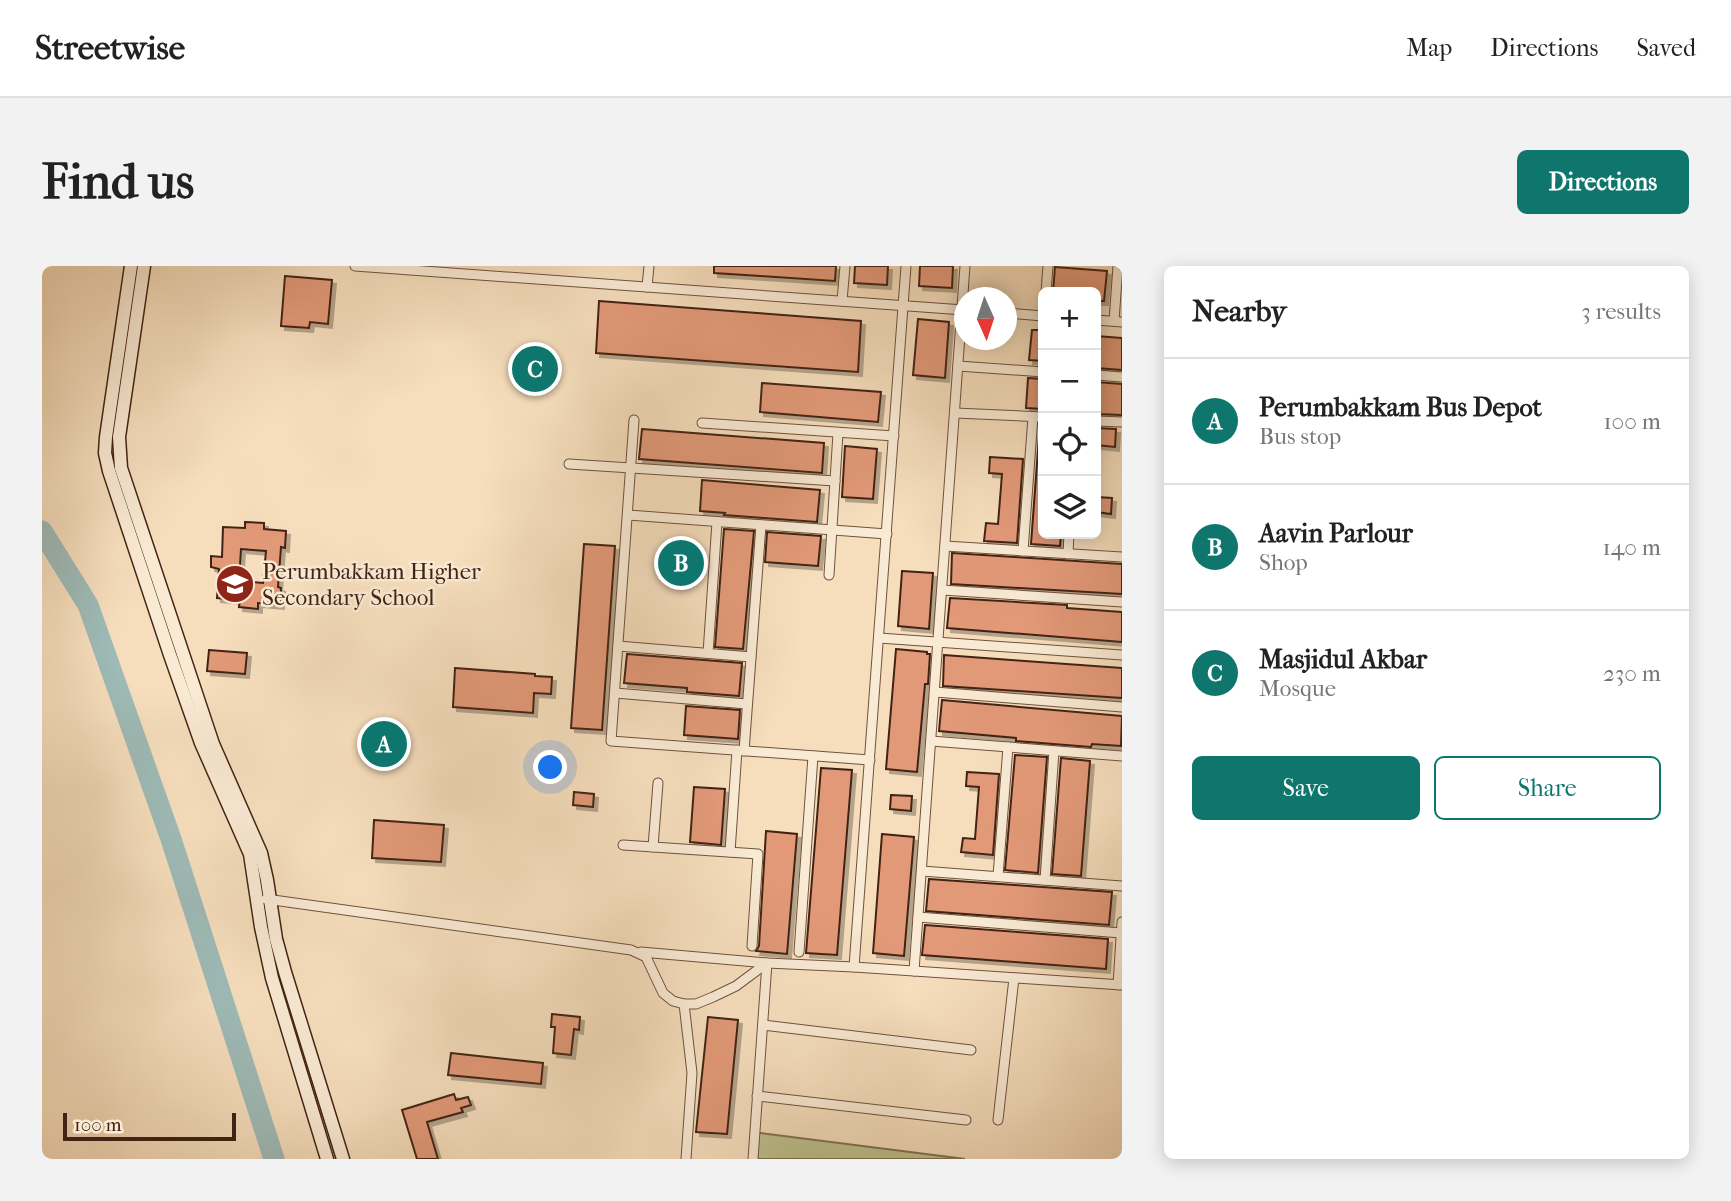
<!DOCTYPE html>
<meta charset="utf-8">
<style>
body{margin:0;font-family:"IM FELL French Canon",serif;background:#f2f2f2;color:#222}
.controls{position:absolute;right:21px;top:21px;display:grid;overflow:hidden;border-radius:10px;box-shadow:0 4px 18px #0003}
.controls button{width:63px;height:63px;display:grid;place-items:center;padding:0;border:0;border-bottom:2px solid #e0e0e0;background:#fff;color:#222;font:35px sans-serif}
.compass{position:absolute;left:912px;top:21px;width:63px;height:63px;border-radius:50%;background:#fff;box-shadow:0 4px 18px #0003;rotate:177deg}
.scale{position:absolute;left:21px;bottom:18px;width:173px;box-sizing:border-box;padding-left:7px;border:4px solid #432313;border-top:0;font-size:19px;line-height:24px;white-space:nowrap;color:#432313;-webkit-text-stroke:5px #f9ead4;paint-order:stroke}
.you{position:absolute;left:509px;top:502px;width:24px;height:24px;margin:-18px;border:5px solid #fff;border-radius:50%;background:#1a73e8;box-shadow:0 0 0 10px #1a73e833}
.badge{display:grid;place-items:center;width:46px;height:46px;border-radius:50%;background:#0f766e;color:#fff;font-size:23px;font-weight:700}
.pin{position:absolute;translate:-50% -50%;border:4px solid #fff;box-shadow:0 2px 7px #0006}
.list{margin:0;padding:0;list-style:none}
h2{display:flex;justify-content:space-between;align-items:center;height:91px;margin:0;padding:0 28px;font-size:30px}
h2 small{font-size:23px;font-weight:400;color:#767676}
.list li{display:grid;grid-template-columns:46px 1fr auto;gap:21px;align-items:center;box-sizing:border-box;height:126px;padding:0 28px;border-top:2px solid #e0e0e0}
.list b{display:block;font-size:26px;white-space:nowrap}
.list p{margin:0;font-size:23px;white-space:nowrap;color:#767676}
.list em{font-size:23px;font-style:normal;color:#767676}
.actions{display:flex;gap:14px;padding:21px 28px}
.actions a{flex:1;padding:16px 0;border:2px solid #0f766e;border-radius:10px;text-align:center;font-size:24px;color:#0f766e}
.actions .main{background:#0f766e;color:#fff}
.icon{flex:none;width:38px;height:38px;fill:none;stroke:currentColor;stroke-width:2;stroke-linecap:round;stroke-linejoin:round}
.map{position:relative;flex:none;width:1080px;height:893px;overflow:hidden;border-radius:10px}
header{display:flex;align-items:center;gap:42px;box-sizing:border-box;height:98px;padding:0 35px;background:#fff;border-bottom:2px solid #e0e0e0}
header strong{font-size:33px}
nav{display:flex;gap:38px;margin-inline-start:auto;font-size:24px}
.intro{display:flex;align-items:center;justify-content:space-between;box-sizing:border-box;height:168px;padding:0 42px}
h1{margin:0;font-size:49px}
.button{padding:18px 32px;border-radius:10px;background:#0f766e;color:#fff;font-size:24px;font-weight:700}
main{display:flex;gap:42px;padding:0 42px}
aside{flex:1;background:#fff;border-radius:10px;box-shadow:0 4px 18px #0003}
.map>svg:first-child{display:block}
.green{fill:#bec18f;stroke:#807251;stroke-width:2}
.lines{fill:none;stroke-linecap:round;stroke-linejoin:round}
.river{stroke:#9ebbb8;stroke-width:21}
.building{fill:#e29978;stroke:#432313;stroke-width:2;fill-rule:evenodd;filter:url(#shadow)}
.street-casing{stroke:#70523e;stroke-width:11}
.secondary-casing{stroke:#432313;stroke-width:15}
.street{stroke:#f9ead4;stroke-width:9}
.secondary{stroke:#f9ead4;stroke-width:12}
.labels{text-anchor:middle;stroke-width:5;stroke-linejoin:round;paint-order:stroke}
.poi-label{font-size:23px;fill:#432313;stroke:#f9ead4;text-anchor:start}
</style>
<header>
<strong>Streetwise</strong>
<nav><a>Map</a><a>Directions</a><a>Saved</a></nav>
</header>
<div class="intro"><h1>Find us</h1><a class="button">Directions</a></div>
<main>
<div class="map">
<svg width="1080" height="893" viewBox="0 0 1080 893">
<defs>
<filter id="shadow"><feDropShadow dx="4" dy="4" stdDeviation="0" flood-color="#0004"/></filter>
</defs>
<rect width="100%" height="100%" fill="#f6debd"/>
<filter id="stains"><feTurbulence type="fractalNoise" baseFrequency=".00286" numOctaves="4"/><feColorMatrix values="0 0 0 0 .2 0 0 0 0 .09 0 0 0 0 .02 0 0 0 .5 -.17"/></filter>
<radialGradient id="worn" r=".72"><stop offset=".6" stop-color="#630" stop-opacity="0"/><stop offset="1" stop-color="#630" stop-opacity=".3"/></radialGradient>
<polygon class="green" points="711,866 923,893 708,893"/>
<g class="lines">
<polyline class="river" points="0,265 46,339 129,573 232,893"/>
</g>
<g class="building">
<polygon points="672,0 794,0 793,15 672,7"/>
<polygon points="813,0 846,0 845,19 812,17"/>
<polygon points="878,0 911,0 910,22 877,20"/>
<polygon points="1013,1 1065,5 1062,35 1054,35 1054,26 1011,26"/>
<polygon points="243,10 290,14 286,58 268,56 267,62 239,60"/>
<polygon points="557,35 819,55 816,106 554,87"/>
<polygon points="876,53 907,56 903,112 871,109"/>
<polygon points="990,64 1001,64 1001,95 987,94"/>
<polygon points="1054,70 1080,72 1080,104 1054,102"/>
<polygon points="501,94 501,100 508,103 503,111 480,112 480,95"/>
<polygon points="986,112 1001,113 1001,143 984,142"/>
<polygon points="1054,116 1080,118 1080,149 1054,148"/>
<polygon points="720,117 839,126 836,156 718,146"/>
<polygon points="1054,162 1074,163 1073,181 1054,179"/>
<polygon points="600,163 782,177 780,207 597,193"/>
<polygon points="997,170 1001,170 1001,268 1019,268 1018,280 989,278"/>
<polygon points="803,180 835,183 831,233 800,231"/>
<polygon points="948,191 981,193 975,277 942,275 944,257 956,258 960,208 947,207"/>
<polygon points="660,214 778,224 775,256 682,249 683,247 658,245"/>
<polygon points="1054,231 1070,232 1069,248 1054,246"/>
<path d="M203 256 222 257V263L244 265 243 282 239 281 236 321 239 322 238 339 216 337V343L197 341 198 334 175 332 177 303 169 301V290L180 291 181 261 203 262ZM199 283 224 285 221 317 197 315Z"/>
<polygon points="682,263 712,265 701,383 673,381"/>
<polygon points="725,266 779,270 776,300 723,296"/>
<polygon points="542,278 573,280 560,464 529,462"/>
<polygon points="629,283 651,285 649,311 627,309"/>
<polygon points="910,287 1080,298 1080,328 909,318"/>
<polygon points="860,305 891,307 887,363 856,360"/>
<polygon points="908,332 1025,339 1025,342 1080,346 1080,376 905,362"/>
<polygon points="854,383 885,386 885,388 888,388 886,418 883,418 875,506 844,503"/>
<polygon points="167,384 205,387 203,408 165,405"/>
<polygon points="585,388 700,397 697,430 645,426 645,422 582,417"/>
<polygon points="902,389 1080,402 1080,432 901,420"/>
<polygon points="413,402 493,408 493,410 510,411 509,428 492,427 491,447 411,441"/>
<polygon points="900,434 1080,450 1079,480 1050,478 1049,481 974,475 974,472 897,465"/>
<polygon points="644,440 698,444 696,473 642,469"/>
<polygon points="973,489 1005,491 996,607 963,604"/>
<polygon points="1019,492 1048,495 1039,610 1010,608"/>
<polygon points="779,502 810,504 795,689 764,687"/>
<polygon points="925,506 957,508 951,589 919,586 921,572 933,573 937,521 924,520"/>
<polygon points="652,521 683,523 679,579 648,576"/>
<polygon points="532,526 552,528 551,541 531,539"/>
<polygon points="849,529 870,530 869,545 848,543"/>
<polygon points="332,554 402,559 399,596 330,592"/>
<polygon points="724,565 755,568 745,688 714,685 717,680"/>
<polygon points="840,568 872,571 862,690 831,687"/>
<polygon points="887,613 1070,626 1067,659 884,645"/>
<polygon points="883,659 1066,673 1064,703 880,689"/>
<polygon points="510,748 538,751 537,764 532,763 529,789 511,787 513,761 509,761"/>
<polygon points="666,751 696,754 685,868 654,866"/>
<polygon points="409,787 501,797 499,818 406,809"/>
<polygon points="412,828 414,834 426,831 429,839 419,842 421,846 385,856 396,893 375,893 360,844"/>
</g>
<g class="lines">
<g class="street-casing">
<g id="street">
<polyline points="313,0 922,44"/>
<polyline points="605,21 607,0"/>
<polyline points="1004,26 1006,0"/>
<polyline points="800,35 803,0"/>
<polyline points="964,47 1001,50"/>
<polyline points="1054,54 1080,56"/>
<polyline points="1072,55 1076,0"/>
<polyline points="916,100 1001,106"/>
<polyline points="1054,109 1080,111"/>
<polyline points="913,147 1001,151"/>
<polyline points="592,154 569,475 828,494"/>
<polyline points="1054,155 1080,156"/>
<polyline points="660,157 852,170"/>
<polyline points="527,198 793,215"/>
<polyline points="586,249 845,268"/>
<polyline points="903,280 1080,291"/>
<polyline points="981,285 991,151"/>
<polyline points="1026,288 1027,268"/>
<polyline points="787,309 796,167"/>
<polyline points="900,324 1080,336"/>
<polyline points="837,372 1080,389"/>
<polyline points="576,380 709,391"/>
<polyline points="666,387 675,256"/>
<polyline points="893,426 1080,441"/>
<polyline points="573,427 705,438"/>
<polyline points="889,475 1080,490"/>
<polyline points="702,485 719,259"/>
<polyline points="581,579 716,588 710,680"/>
<polyline points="611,581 616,517"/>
<polyline points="688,586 695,484"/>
<polyline points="880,605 1080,620"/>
<polyline points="956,610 966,481"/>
<polyline points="1003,614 1012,485"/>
<polyline points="224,633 589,684 604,691 621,727 631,735 642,738 654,738 671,731 694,720 725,697 812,701 1080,719"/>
<polyline points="876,651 1079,667"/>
<polyline points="599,686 725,697 711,893"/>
<polyline points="757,686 771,490"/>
<polyline points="812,701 864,0"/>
<polyline points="872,705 923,0"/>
<polyline points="1076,719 1080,656"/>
<polyline points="642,738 650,807 644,893"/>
<polyline points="721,759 929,784"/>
<polyline points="715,830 924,854"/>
<polyline points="956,854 972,712"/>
</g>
</g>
<g class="secondary-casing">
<g id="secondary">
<polyline points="89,0 64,171 63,187 67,205 128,389 159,477 208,588 219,661 230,712 285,893"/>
<polyline points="102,0 77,171 79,202 171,478 219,587 225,614 234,673 243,706 301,893"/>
</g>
</g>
<use href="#street" class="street"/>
<use href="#secondary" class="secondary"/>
</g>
<defs>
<g id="school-disc" transform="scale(2.0125)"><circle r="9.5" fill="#8f2418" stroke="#f9ead4"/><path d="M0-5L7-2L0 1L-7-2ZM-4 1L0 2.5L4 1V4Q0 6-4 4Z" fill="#fff"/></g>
</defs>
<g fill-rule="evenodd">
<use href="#school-disc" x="193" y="318"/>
</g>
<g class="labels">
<g class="poi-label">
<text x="220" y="313">Perumbakkam Higher<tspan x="220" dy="26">Secondary School</tspan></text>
</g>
</g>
<rect width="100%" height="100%" filter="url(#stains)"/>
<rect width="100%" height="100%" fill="url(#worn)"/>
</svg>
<div class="controls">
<button>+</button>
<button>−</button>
<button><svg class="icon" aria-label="locate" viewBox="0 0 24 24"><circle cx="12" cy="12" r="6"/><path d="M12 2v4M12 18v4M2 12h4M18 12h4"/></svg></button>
<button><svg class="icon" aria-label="layers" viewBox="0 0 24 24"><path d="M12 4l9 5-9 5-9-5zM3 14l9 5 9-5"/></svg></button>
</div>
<svg class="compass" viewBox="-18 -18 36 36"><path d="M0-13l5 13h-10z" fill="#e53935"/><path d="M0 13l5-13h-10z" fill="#767676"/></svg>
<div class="scale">100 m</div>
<div class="you"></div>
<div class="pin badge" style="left:342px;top:478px">A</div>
<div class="pin badge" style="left:639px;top:297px">B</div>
<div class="pin badge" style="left:493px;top:103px">C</div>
</div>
<aside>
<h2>Nearby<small>3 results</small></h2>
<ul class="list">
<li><span class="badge">A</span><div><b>Perumbakkam Bus Depot</b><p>Bus stop</p></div><em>100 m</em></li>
<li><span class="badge">B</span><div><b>Aavin Parlour</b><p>Shop</p></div><em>140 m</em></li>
<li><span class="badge">C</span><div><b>Masjidul Akbar</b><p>Mosque</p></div><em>230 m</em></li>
</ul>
<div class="actions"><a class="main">Save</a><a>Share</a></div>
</aside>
</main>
